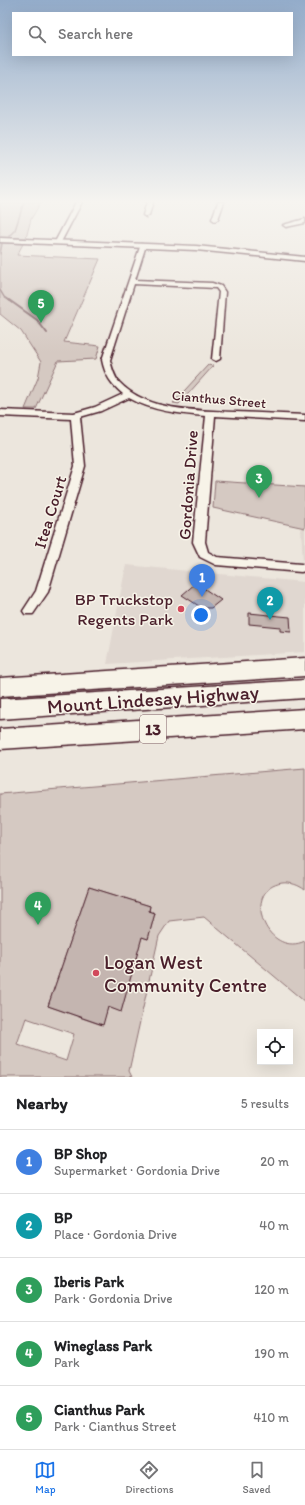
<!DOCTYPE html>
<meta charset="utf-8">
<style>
body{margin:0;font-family:Itim,sans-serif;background:#f6f6f6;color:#202124}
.controls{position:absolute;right:12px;bottom:12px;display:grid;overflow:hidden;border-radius:0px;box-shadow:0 4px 16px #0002}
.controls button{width:36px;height:36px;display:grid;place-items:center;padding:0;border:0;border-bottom:1px solid #e0e0e0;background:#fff;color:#202124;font:20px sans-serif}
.you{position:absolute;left:201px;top:615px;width:14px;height:14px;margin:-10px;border:3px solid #fff;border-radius:50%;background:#1a73e8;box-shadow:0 0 0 6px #1a73e833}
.badge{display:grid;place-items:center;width:26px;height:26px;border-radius:50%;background:#1a73e8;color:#fff;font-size:13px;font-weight:700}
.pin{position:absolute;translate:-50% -33px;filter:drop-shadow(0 1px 2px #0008)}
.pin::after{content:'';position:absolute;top:21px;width:14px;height:12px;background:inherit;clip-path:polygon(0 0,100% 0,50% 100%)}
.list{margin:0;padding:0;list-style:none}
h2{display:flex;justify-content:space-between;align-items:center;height:52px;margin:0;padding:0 16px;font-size:17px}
h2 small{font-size:13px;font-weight:400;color:#757577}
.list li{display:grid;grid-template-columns:26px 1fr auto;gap:12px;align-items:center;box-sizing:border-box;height:64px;padding:0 16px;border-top:1px solid #e0e0e0}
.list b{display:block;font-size:15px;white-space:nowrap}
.list p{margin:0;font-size:13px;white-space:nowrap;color:#757577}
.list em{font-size:13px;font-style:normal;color:#757577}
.icon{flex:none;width:22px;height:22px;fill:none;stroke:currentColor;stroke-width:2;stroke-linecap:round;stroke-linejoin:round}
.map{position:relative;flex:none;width:305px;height:1077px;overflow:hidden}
.search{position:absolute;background:#fff;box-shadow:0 4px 16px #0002;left:12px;right:12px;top:12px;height:44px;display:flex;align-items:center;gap:10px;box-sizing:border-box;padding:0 14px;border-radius:0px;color:#757577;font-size:15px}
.sheet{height:372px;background:#fff}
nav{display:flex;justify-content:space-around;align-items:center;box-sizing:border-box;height:56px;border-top:1px solid #e0e0e0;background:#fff;font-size:11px;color:#757577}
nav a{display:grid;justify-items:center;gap:2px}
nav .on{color:#1a73e8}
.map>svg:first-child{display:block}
.built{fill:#e0d7d0}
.green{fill:#d5c9c2;stroke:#907476;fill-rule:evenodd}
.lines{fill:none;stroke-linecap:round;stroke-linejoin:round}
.stream-far1{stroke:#896c6f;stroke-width:1.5}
.stream{stroke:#896c6f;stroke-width:2}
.building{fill:#c4b5b0;stroke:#4a1f2b}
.minor-casing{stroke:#4a1f2b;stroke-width:3}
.tertiary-casing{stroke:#4a1f2b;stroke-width:3}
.trunk-casing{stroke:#4a1f2b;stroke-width:3}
.minor{fill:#f7f3e8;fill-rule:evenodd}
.tertiary{fill:#f7f3e8;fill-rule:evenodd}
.trunk{fill:#f7f3e8;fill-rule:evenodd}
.poi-dot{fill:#d1495b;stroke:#f7f3e8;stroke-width:1.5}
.labels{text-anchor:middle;stroke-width:3;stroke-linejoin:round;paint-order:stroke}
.far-street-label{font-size:14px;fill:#4a1f2b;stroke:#f7f3e8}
.shield{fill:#f7f3e8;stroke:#7e5f64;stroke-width:1}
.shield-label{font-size:16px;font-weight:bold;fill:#4a1f2b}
.street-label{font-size:17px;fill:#4a1f2b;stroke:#f7f3e8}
.poi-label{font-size:17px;fill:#4a1f2b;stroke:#f7f3e8;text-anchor:end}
.near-street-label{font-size:20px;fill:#4a1f2b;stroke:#f7f3e8}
.near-poi-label{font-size:20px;fill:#4a1f2b;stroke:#f7f3e8;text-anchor:start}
</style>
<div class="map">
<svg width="305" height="1077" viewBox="0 0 305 1077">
<rect width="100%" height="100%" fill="#ece6dd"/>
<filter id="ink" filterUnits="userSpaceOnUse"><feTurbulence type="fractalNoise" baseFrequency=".025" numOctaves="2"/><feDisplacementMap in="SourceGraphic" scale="8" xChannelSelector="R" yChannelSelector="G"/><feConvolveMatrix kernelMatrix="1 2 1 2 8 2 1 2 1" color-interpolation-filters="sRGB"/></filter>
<g filter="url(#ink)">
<polygon class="built" points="301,527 305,528 305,652 107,664 126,565 304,582"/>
<g class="green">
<polygon points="0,202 41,202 31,219 26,238 0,237"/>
<polygon points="0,243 23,244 17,255 100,259 64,342 100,346 96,359 58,361 36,409 25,409 38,378 41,362 21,331 0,314"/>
<polygon points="208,365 213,366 179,404 173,403"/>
<polygon points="215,481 305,487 305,528 213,508"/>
<path d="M305 768V890C299 885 290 882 282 883 240 890 267 959 305 941V1002L204 917 169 921 159 936 129 1071 132 1077H0V794ZM89 887 150 906 149 911 155 913 148 939 142 937 121 1011 108 1007 102 1025 48 1006ZM26 1018 74 1034 66 1061 17 1044Z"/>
</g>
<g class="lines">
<g class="stream-far1">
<polyline points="9,236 15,230 24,202"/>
<polyline points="0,254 2,244"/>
<polyline points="0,290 4,297 10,301"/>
</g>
<polyline class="stream" points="9,300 37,320 47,333"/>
</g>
<g class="building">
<polygon points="196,583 221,600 211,608 202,608 182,595"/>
<polygon points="249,613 290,617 291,632 280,631 280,627 249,624"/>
<polygon points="89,887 150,906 149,911 155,913 148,939 142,937 121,1012 108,1007 103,1025 48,1006"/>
</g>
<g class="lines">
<g class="minor-casing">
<g id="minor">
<polygon points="76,202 82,202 61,242 56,243 55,242"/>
<polygon points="147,202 153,202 149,215 146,217 143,215"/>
<polygon points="218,202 224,202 218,219 215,221 212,219"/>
<polygon points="305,219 305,223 286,227 283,225"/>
<path d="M141 244 146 245 135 280 212 283 221 286 225 292 220 359 216 361 212 359 219 292 216 288 134 284 110 360C112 368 114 376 119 382 147 412 197 410 235 412 258 413 282 414 305 415V421L215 416 205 542 208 552 217 557 301 564 305 565V571L301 572 216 565 200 557 193 542 206 416C180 414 152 411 129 398L101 411 80 417 85 466 48 592 33 614H25L23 611 36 591 75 466 71 419 0 416V410L74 413 95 407 123 394C111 384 105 375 102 360Z"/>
</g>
</g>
<g class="tertiary-casing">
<polygon id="tertiary" points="0,238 196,246 305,257 305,261 196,250 0,242"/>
</g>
<g class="trunk-casing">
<g id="trunk">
<polygon points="305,658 305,676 0,696 0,678"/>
<polygon points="305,680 305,698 0,719 0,699"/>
<polygon points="305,709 305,729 0,749 0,729"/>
</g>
</g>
<use href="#minor" class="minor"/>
<use href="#tertiary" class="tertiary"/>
<use href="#trunk" class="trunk"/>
</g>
</g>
<linearGradient id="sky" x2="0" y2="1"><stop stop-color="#93acca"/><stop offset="0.57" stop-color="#f6f4f0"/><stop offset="1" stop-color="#f6f4f0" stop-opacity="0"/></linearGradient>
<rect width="305" height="353" fill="url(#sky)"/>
<g class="poi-dot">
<circle cx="181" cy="609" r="4"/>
<circle cx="96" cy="973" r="4"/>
</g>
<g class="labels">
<g class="far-street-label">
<text transform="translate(219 399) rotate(5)" y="5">Cianthus Street</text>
</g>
<rect class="shield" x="140" y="715" width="26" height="28" rx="3"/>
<g class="shield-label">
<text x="153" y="735">13</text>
</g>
<g class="street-label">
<text transform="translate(188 485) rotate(-86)" y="6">Gordonia Drive</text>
<text transform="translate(50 512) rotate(-73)" y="6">Itea Court</text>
</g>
<g class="poi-label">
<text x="173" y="605">BP Truckstop<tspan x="173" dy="20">Regents Park</tspan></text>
</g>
<g class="near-street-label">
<text transform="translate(153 699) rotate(-4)" y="7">Mount Lindesay Highway</text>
</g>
<g class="near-poi-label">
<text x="104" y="969">Logan West<tspan x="104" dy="23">Community Centre</tspan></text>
</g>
</g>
</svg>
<div class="controls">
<button><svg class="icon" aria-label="locate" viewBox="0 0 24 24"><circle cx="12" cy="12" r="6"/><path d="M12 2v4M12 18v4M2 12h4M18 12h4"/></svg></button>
</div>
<div class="you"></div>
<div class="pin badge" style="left:202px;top:597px;background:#3f7fe0">1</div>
<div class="pin badge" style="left:270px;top:620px;background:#0f9aa8">2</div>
<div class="pin badge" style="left:259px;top:498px;background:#2e9e5b">3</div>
<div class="pin badge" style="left:38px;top:925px;background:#2e9e5b">4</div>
<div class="pin badge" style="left:41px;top:323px;background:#2e9e5b">5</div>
<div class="search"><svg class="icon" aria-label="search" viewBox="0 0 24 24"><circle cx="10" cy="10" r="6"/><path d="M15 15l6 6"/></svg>Search here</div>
</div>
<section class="sheet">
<h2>Nearby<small>5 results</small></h2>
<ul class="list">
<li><span class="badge" style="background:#3f7fe0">1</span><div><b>BP Shop</b><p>Supermarket · Gordonia Drive</p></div><em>20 m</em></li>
<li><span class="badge" style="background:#0f9aa8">2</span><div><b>BP</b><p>Place · Gordonia Drive</p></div><em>40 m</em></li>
<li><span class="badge" style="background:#2e9e5b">3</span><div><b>Iberis Park</b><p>Park · Gordonia Drive</p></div><em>120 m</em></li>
<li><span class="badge" style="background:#2e9e5b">4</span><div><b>Wineglass Park</b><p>Park</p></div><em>190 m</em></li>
<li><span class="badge" style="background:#2e9e5b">5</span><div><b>Cianthus Park</b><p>Park · Cianthus Street</p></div><em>410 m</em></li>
</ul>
</section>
<nav>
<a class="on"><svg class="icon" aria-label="map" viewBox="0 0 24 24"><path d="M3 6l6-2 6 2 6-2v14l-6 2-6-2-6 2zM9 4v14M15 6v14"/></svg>Map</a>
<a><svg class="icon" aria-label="directions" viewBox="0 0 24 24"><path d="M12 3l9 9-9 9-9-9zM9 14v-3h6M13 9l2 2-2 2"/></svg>Directions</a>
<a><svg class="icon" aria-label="saved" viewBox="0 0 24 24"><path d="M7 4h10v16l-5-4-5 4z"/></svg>Saved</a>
</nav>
